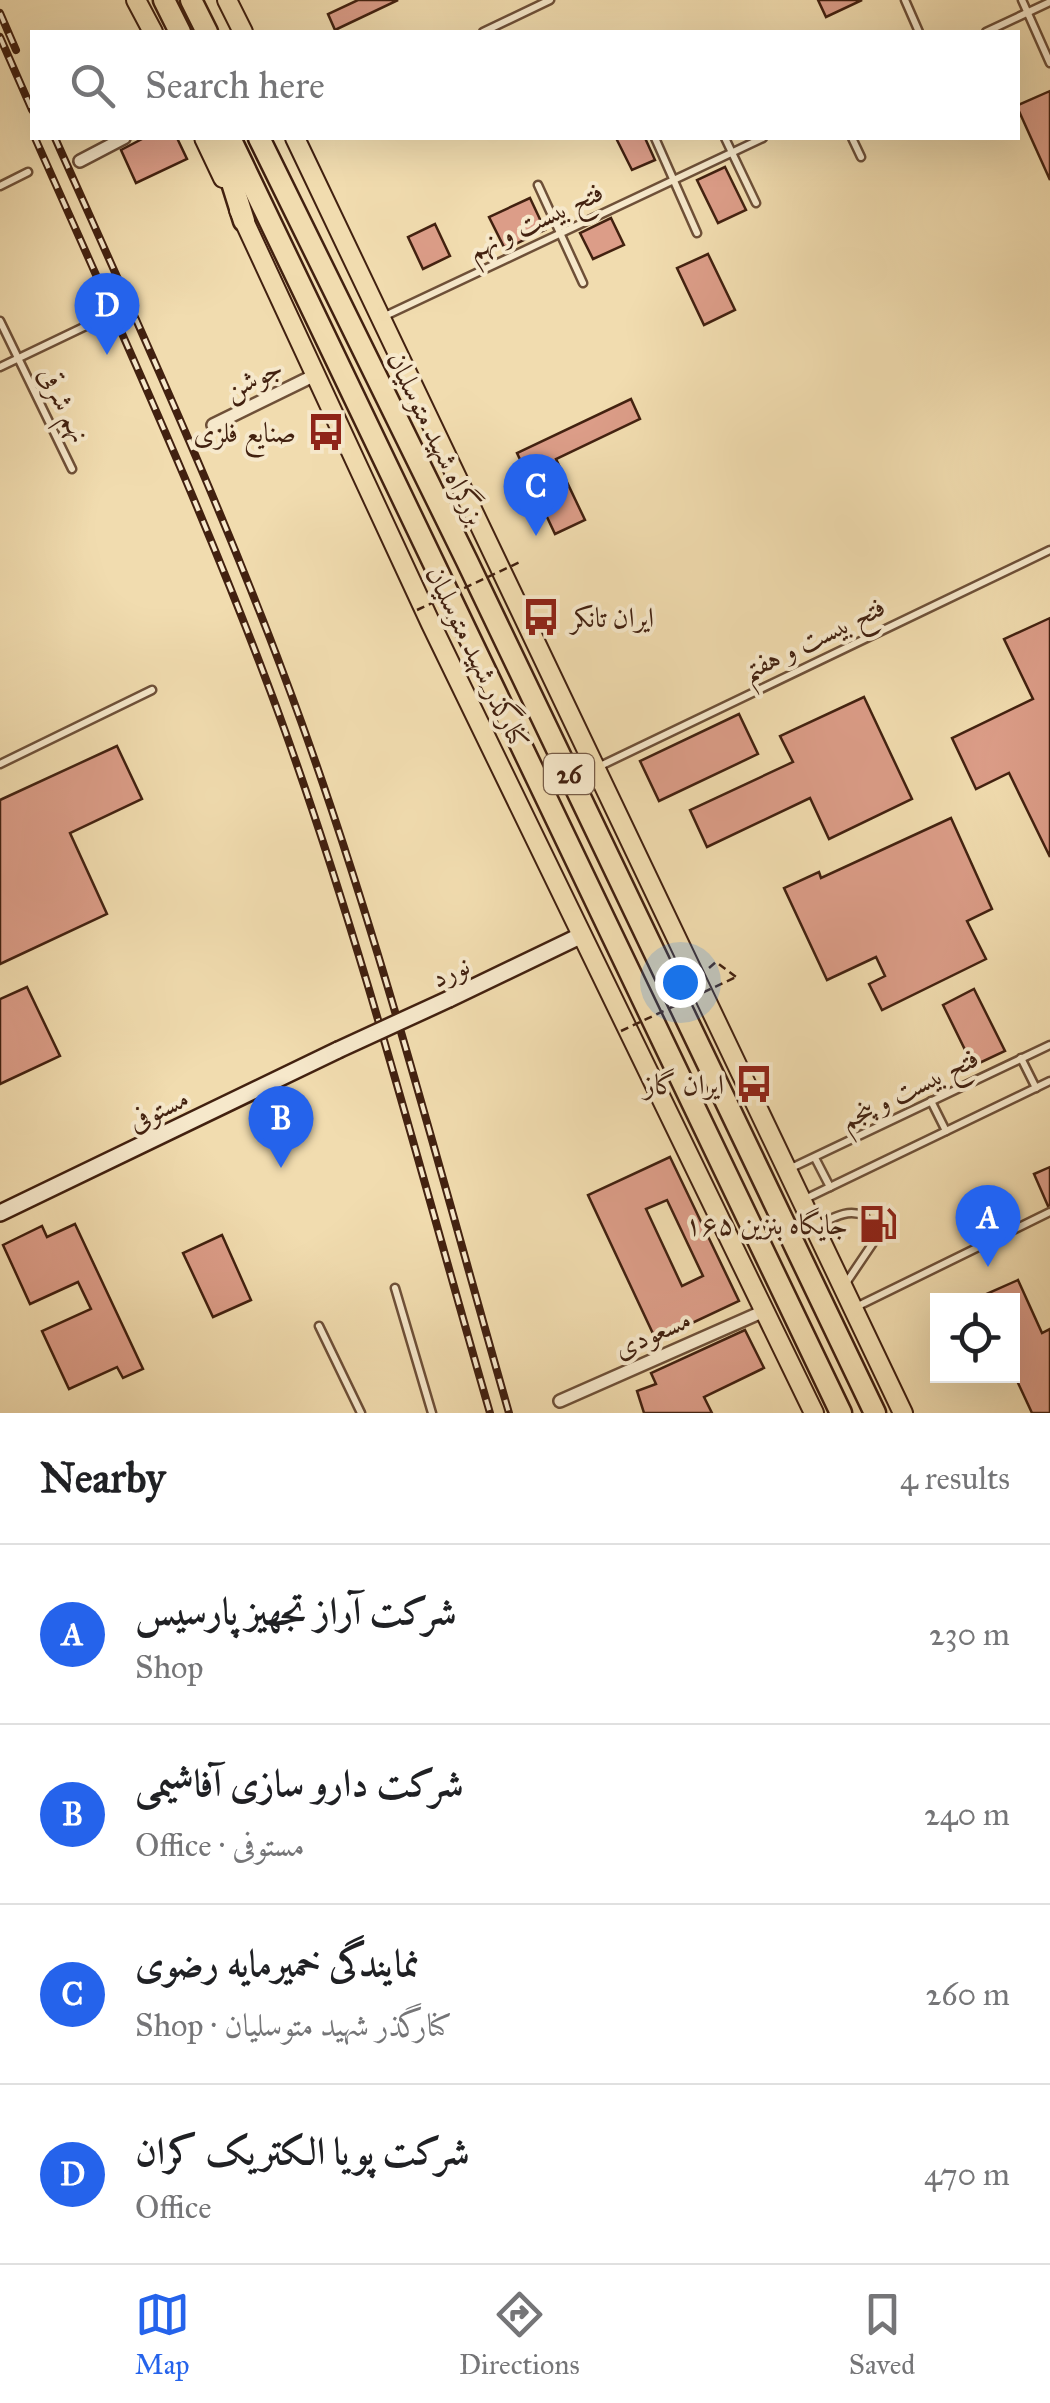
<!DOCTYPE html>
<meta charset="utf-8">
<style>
body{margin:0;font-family:"IM FELL Great Primer",Amiri,serif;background:#f2f2f2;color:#202124}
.controls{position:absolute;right:30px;bottom:30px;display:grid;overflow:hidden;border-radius:0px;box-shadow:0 10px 40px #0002}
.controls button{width:90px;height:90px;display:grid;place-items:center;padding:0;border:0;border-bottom:2px solid #e0e0e0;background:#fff;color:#202124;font:50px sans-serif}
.you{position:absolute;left:680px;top:982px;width:35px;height:35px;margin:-25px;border:8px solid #fff;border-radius:50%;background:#1a73e8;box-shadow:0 0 0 15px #1a73e833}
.badge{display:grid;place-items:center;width:65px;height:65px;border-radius:50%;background:#2563eb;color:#fff;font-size:32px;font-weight:700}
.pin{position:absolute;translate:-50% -82px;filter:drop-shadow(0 2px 5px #0008)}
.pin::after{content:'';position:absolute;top:52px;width:35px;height:30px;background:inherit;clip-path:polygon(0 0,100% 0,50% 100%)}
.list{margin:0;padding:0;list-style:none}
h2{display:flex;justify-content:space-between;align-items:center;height:130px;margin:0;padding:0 40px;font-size:42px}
h2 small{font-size:32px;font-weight:400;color:#757577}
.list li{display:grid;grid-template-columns:65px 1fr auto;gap:30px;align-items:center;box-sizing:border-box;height:180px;padding:0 40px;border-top:2px solid #e0e0e0}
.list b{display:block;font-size:38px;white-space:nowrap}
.list p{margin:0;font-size:32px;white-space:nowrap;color:#757577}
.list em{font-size:32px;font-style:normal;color:#757577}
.icon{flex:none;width:55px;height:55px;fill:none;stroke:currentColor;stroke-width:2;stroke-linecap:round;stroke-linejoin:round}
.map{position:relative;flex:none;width:1050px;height:1413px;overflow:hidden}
.search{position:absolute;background:#fff;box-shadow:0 10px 40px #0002;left:30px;right:30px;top:30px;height:110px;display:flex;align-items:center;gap:25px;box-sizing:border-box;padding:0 35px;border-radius:0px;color:#757577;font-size:38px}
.sheet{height:850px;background:#fff}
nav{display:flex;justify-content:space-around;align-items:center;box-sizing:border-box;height:140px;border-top:2px solid #e0e0e0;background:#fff;font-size:28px;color:#757577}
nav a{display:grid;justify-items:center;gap:5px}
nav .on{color:#2563eb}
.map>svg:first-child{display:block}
.building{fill:#dc9d88;stroke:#422110;stroke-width:2.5;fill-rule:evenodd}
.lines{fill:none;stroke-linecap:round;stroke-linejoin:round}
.lane-casing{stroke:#6e5038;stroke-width:11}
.street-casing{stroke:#6e5038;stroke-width:16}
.secondary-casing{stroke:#422110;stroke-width:20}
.primary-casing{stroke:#422110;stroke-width:22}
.highway-casing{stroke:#422110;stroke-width:25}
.path{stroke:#422110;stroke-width:2.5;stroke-dasharray:8 5;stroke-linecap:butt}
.lane{stroke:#f6e8cb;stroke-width:6}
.street{stroke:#f6e8cb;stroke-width:11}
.secondary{stroke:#f6e8cb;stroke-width:15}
.primary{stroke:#f1dcaf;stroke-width:18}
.highway{stroke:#f1dcaf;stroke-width:20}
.rail-casing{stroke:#422110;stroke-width:8}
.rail{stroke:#f6e8cb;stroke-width:4;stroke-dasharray:11;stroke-linecap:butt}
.secondary-bridge-casing{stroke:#422110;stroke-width:20;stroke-linecap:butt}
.path-bridge{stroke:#422110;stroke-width:2.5;stroke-dasharray:8 5;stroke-linecap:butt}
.secondary-bridge{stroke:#f6e8cb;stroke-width:15}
.labels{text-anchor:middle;stroke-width:8;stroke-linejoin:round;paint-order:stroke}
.shield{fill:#f6e8cb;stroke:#785d48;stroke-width:2.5}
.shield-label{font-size:25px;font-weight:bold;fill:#422110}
.street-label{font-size:28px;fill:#422110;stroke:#f6e8cb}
.poi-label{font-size:28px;fill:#422110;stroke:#f6e8cb;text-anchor:end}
</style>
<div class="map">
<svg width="1050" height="1413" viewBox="0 0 1050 1413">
<rect width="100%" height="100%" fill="#f1dcaf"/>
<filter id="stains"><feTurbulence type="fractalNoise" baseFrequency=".002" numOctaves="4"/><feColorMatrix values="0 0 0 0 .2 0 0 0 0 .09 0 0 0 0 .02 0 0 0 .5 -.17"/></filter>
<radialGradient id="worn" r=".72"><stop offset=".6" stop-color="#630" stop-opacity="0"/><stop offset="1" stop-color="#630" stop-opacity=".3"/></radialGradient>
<g class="building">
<polygon points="358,0 398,0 335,30 328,14"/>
<polygon points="818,0 862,0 826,17"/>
<polygon points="1050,91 1050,180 1018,109 1018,105"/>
<polygon points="144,138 177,138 187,159 136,183 121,150"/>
<polygon points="616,138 645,138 655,160 632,170"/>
<polygon points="725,167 746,210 718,223 697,180"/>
<polygon points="530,198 545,230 505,249 489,217"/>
<polygon points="611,218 624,245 593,259 580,233"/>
<polygon points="435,224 450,256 423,269 408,237"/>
<polygon points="708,254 735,310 704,325 677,268"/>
<polygon points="631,399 640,419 556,459 585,520 555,534 517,453"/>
<polygon points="1050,618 1050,857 1009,773 976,789 952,738 1033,699 1004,639"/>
<polygon points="864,697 912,799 829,839 810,798 707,847 690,810 793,762 780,736"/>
<polygon points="739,714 758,754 659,801 640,761"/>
<polygon points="117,746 142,799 70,833 107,914 0,964 0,800"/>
<polygon points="951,818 992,909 967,921 986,959 882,1010 869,984 885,976 876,957 827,980 784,888 819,872 821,878"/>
<polygon points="27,987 60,1056 0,1084 0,999"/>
<polygon points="974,989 1005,1051 973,1066 943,1005"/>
<path d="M670 1157 739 1301 656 1340 588 1195ZM667 1200 703 1276 682 1286 646 1209Z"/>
<polygon points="1050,1167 1050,1205 1048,1206 1034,1174"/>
<polygon points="75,1224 143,1369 123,1378 117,1367 69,1389 42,1331 91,1309 78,1282 30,1304 3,1245 42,1226 47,1237"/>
<polygon points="222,1235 251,1300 213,1317 183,1253"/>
<polygon points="1018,1280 1042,1333 1050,1329 1050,1413 1032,1413 1012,1370 1012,1300 973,1300"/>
<polygon points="745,1330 764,1368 704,1397 712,1413 644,1413 637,1391 656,1384 651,1373"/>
</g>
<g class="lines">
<g class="lane-casing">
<g id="lane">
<polyline points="905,0 919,32"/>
<polyline points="1022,0 1050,63"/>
<polyline points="483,32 550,0"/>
<polyline points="986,32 1050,2"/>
<polyline points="655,138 697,233"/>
<polyline points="725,138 756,203"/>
<polyline points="852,138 861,157"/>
<polyline points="538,185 583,283"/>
<polyline points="0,186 28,172"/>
<polyline points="385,316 763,138"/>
<polyline points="0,321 72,469"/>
<polyline points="0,367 90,324"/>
<polyline points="0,764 152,690"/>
<polyline points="596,768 1050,550"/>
<polyline points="1021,1058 1036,1088"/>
<polyline points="931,1101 946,1131"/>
<polyline points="815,1158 830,1187"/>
<polyline points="789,1169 1050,1045"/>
<polyline points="803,1200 1050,1081"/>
<path d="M816 1226C833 1218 847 1208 865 1216L873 1243 844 1286"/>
<polyline points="395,1288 432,1413"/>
<polyline points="854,1308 1050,1212"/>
<polyline points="319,1326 361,1413"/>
</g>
</g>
<g class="street-casing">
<g id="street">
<polyline points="80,161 124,138"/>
<polyline points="213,425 315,375"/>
<polyline points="560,1401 764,1311"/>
</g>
</g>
<g class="secondary-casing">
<g id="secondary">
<polyline points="449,999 582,935"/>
<polyline points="0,1213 338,1050"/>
</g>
</g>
<g class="primary-casing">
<g id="primary">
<polyline points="136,0 153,32"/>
<polyline points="227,0 243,32"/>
<polyline points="204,138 223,178"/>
<polyline points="295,138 903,1413"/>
<polyline points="239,210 431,624 814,1413"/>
</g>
</g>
<g class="highway-casing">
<g id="highway">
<polyline points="164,0 180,32"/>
<polyline points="191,0 207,32"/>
<polyline points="218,138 244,221"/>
<polyline points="230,138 841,1413"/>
<polyline points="259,138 467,561 875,1413"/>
</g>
</g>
<polyline class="path" points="709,968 716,962 736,977"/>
<use href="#lane" class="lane"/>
<use href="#street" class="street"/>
<use href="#secondary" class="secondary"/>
<use href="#primary" class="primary"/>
<use href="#highway" class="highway"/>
<g class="rail-casing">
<g id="rail">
<polyline points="0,13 16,50"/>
<polyline points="0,37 32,110"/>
<path d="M35 138C122 334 212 529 285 731 365 954 424 1185 490 1413"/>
<path d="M55 138C141 331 230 524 302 724 383 949 443 1183 509 1413"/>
</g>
</g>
<use href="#rail" class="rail"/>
<g class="secondary-bridge-casing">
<polyline id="secondary-bridge" points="338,1050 449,999"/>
</g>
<g class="path-bridge">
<polyline points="417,610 520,562"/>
<polyline points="621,1031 736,977"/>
</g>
<use href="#secondary-bridge" class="secondary-bridge"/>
</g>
<defs>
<g id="bus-bare" transform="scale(3)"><path d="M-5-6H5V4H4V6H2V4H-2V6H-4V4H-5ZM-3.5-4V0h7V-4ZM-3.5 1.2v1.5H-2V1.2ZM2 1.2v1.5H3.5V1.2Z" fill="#8f2418" stroke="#f6e8cb" stroke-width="2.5" paint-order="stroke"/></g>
<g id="fuel-bare" transform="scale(3)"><path d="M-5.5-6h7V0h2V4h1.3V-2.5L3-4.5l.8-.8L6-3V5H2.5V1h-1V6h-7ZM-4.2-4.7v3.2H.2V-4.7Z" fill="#8f2418" stroke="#f6e8cb" stroke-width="2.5" paint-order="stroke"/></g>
</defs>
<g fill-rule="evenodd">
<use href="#bus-bare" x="326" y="432"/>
<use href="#bus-bare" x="541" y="617"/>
<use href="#bus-bare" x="754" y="1084"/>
<use href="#fuel-bare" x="878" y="1224"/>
</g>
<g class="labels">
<rect class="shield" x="544" y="754" width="50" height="40" rx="8"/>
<g class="shield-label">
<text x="569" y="783">26</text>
</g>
<g class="street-label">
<text transform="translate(535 220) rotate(-25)" y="10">فتح بیست و نهم</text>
<text transform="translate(253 378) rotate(-26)" y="10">جوشن</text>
<text transform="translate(65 404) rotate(64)" y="10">نهم شرقی</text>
<text transform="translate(437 438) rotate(64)" y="10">بزرگراه شهید متوسلیان</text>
<text transform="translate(813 638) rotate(-26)" y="10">فتح بیست و هفتم</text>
<text transform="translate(478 657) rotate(64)" y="10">کنارگذر شهید متوسلیان</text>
<text transform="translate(450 971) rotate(-25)" y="10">نورد</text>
<text transform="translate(909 1088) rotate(-26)" y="10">فتح بیست و پنجم</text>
<text transform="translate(158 1109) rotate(-26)" y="10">مستوفی</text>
<text transform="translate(652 1333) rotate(-24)" y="10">مسعودی</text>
</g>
<g class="poi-label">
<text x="296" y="442">صنایع فلزی</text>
<text x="571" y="627" text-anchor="start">ایران تانکر</text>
<text x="724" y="1094">ایران گاز</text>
<text x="848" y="1234">جایگاه بنزین ۱۶۵</text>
</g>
</g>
<rect width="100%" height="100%" filter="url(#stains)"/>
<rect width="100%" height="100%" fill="url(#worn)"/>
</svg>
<div class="controls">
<button><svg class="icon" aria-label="locate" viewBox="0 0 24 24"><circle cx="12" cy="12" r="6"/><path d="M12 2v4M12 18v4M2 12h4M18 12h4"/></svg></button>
</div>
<div class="you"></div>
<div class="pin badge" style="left:988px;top:1267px">A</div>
<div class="pin badge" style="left:281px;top:1168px">B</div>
<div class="pin badge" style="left:536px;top:536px">C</div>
<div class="pin badge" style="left:107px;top:355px">D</div>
<div class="search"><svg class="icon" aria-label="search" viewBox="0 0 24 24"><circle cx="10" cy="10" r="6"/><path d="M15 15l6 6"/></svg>Search here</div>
</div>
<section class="sheet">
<h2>Nearby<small>4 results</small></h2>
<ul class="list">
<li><span class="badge">A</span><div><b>شرکت آراز تجهیز پارسیس</b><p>Shop</p></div><em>230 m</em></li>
<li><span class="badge">B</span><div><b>شرکت دارو سازی آفاشیمی</b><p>Office · مستوفی</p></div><em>240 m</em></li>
<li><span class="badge">C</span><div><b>نمایندگی خمیرمایه رضوی</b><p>Shop · کنارگذر شهید متوسلیان</p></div><em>260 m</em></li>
<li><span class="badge">D</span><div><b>شرکت پویا الکتریک کران</b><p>Office</p></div><em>470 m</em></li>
</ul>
</section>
<nav>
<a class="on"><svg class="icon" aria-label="map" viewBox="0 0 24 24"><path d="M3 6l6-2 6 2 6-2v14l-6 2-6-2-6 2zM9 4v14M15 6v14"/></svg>Map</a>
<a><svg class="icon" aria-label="directions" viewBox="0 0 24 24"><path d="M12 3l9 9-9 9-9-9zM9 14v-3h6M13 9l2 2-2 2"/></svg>Directions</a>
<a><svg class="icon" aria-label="saved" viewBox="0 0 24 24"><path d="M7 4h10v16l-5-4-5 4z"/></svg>Saved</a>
</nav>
